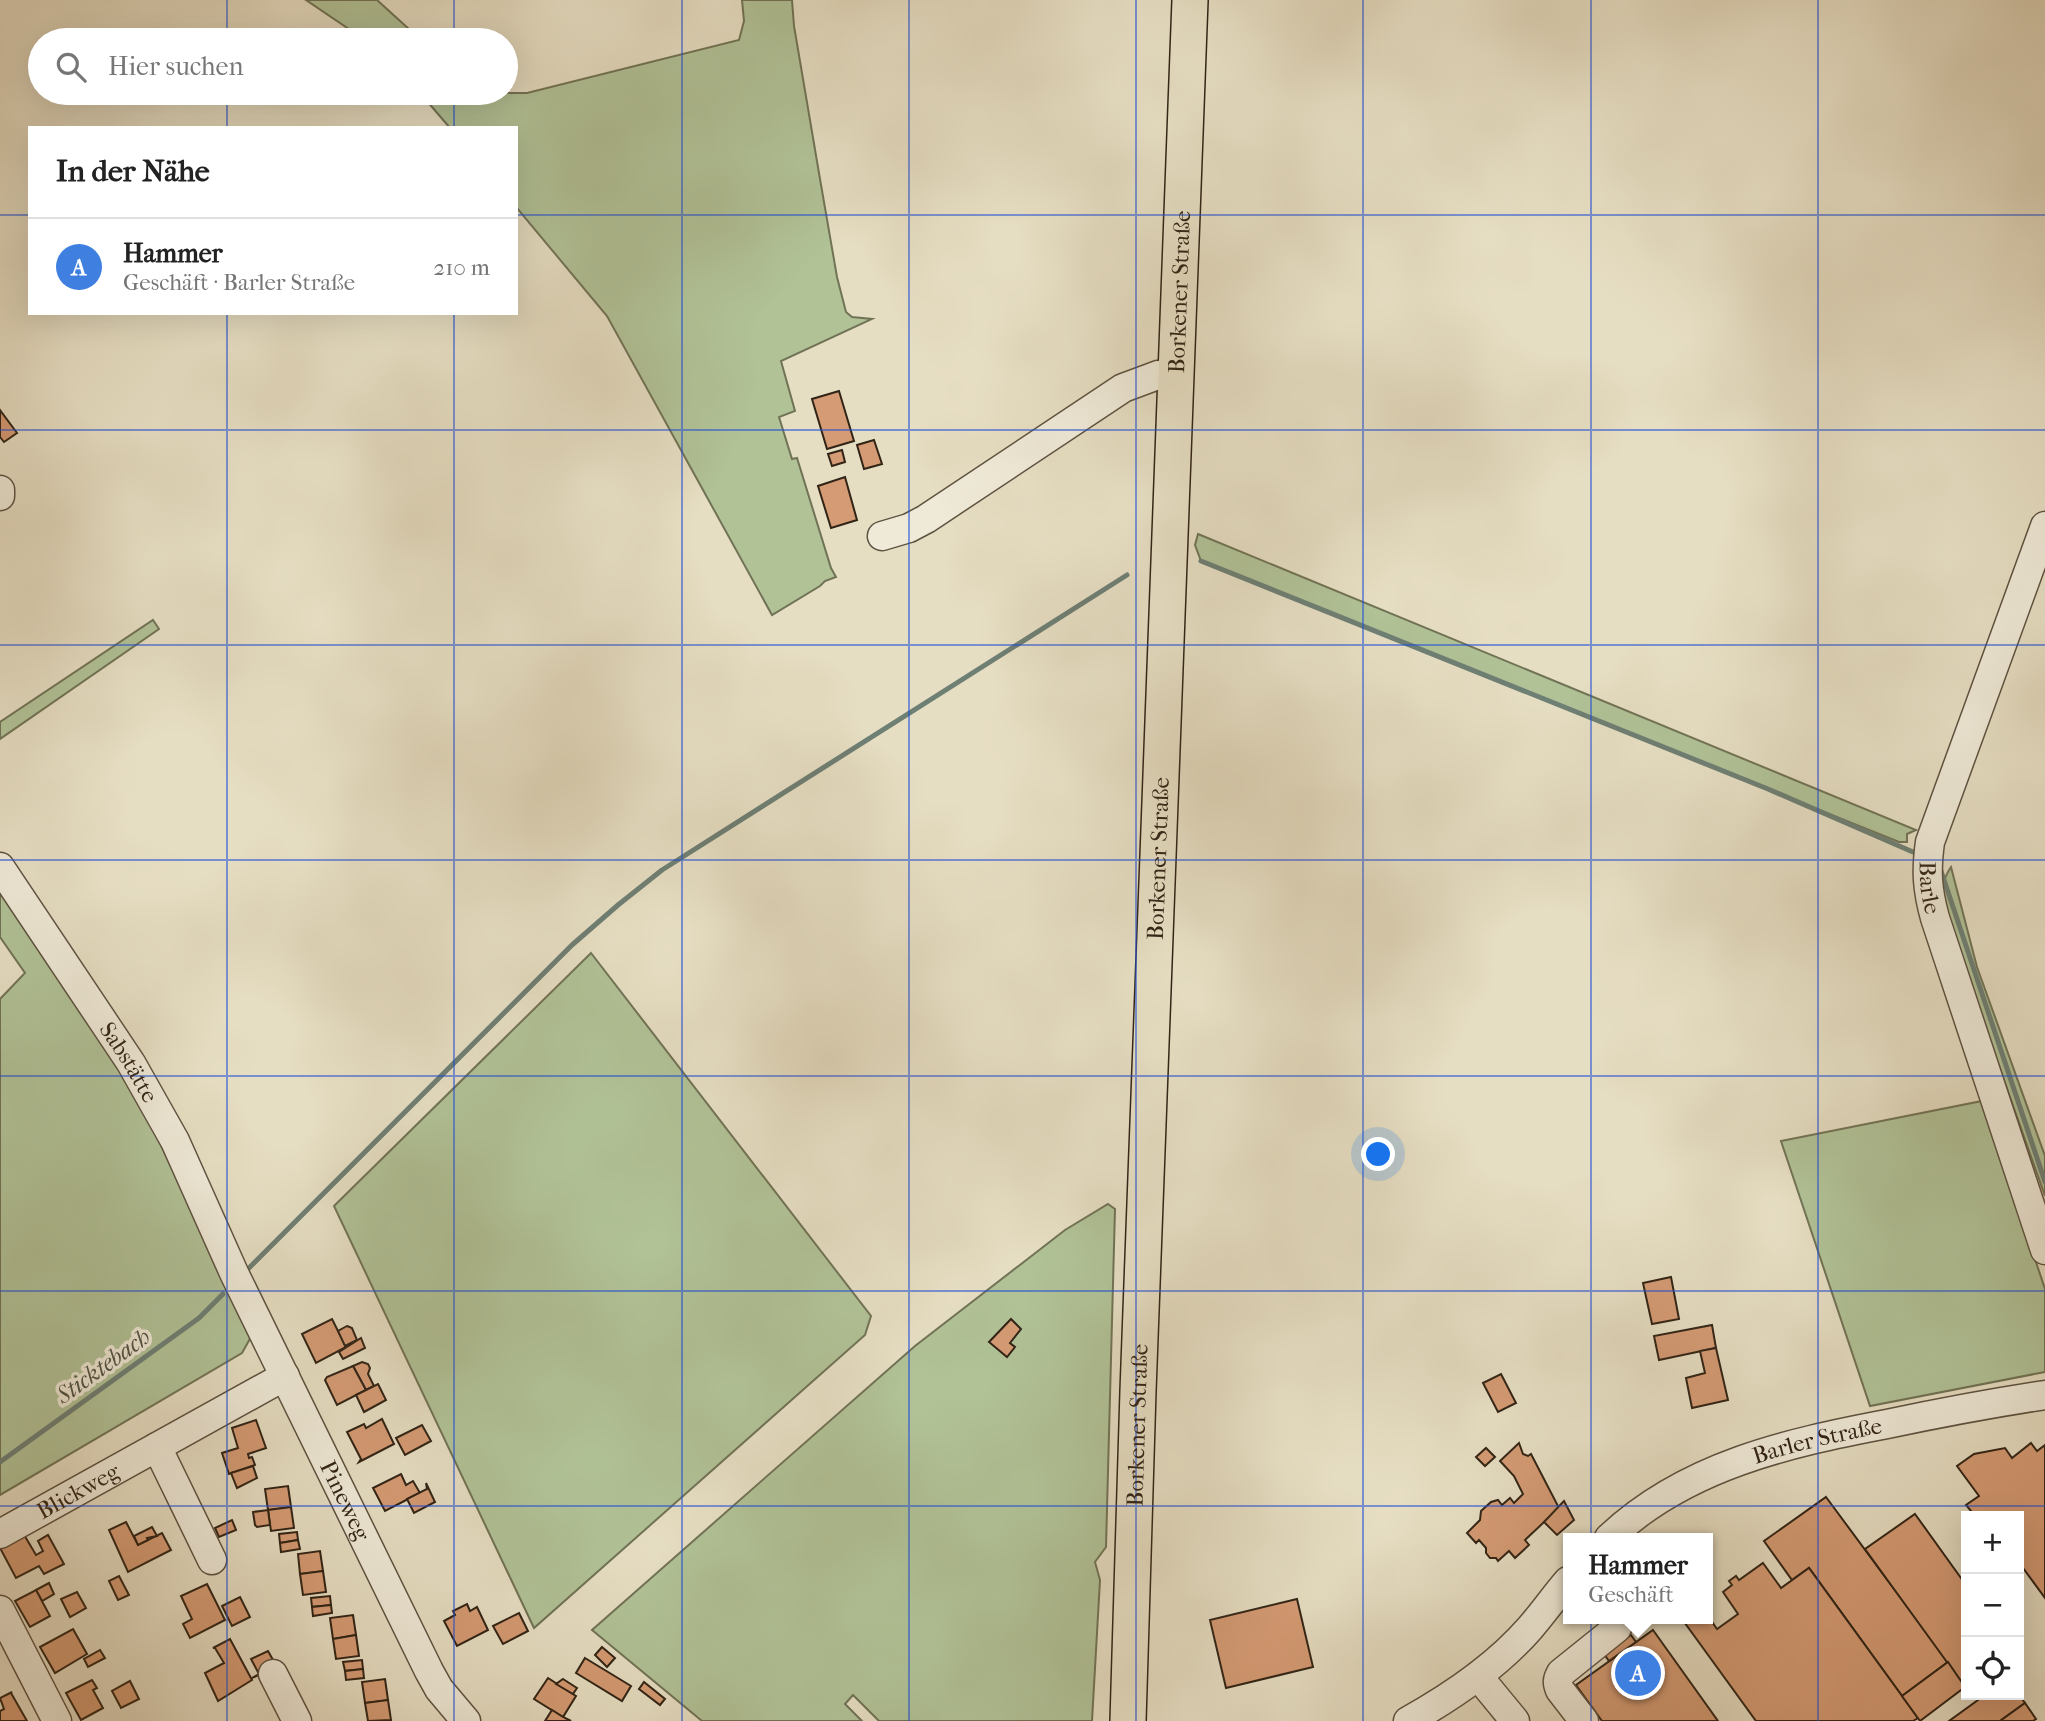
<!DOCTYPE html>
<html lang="de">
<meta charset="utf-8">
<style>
body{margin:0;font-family:"IM FELL French Canon",serif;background:#f2f2f2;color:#222}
.controls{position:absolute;right:21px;bottom:21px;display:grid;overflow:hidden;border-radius:0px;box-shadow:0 7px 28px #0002}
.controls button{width:63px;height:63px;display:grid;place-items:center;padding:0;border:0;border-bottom:2px solid #e0e0e0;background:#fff;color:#222;font:35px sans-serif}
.you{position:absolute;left:1379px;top:1155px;width:24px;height:24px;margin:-18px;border:5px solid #fff;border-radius:50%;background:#1a73e8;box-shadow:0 0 0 10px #1a73e833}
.badge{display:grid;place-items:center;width:46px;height:46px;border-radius:50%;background:#8f2418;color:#fff;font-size:23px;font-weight:700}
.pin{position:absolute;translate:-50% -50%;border:4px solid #fff;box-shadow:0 2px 7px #0006}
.popup{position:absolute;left:1563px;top:1533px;width:150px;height:91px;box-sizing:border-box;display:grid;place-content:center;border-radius:0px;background:#fff;filter:drop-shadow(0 2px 5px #0005);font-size:23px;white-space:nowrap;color:#767676}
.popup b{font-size:26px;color:#222}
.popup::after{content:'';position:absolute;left:50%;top:100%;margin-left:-14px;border:14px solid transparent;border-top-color:#fff}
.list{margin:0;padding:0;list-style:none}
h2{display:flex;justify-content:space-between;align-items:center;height:91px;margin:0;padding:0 28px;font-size:30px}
h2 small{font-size:23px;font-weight:400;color:#767676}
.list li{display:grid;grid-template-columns:46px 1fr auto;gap:21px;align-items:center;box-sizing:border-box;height:98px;padding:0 28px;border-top:2px solid #e0e0e0}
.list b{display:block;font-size:26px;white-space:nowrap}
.list p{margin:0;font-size:23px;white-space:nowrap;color:#767676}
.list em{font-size:23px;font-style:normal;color:#767676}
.icon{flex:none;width:38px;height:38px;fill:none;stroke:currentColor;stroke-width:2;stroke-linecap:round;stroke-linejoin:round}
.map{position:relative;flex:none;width:2045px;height:1721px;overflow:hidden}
.search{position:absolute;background:#fff;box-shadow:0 7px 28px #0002;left:28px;top:28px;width:490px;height:77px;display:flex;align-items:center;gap:18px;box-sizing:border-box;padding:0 24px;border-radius:38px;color:#767676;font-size:26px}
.panel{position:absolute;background:#fff;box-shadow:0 7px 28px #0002;left:28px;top:126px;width:490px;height:189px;border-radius:0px}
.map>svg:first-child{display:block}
.green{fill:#b1c297;stroke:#717356;stroke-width:2}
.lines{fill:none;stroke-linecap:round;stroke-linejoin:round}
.stream{stroke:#6e7f74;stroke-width:5}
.building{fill:#d59b74;stroke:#312416;stroke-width:2}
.minor-casing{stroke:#5e5241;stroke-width:31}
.major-casing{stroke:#312416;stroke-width:38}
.minor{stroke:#efead8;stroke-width:28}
.major{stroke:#e6dec3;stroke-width:35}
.grid{fill:none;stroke:#1d4ed8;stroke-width:2;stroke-opacity:0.55}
.labels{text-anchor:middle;stroke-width:7;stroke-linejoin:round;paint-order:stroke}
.street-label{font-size:23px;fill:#312416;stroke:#efead8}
.water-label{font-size:24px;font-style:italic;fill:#4f5245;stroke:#efead8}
</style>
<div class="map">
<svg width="2045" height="1721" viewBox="0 0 2045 1721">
<rect width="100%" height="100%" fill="#e6dec3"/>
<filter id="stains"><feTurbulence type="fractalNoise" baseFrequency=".00286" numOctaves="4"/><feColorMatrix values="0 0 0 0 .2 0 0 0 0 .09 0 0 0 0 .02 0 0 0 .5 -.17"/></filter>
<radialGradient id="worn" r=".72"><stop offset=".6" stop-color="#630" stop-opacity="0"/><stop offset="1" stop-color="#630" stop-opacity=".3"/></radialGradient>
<g class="green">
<polygon points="306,0 377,0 421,40 365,40"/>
<polygon points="742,0 792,0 794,26 820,179 837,277 846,312 852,317 872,319 781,361 795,411 779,417 792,459 797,458 831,568 836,577 825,581 820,586 772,615 607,316 516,207 516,128 450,128 420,93 527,93 739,40 744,21"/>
<polygon points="1198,534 1916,830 1907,834 1907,842 1899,842 1201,561 1195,545"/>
<polygon points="153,620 159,629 0,739 0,722"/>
<path d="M1951 867 1977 967 2045 1156V1196L1948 922C1943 901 1938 885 1951 867Z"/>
<polygon points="0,887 124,1074 152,1126 251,1337 242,1353 0,1495 0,999 25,973 0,937"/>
<polygon points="591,953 871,1316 865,1335 534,1628 334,1206"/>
<polygon points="1982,1101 2045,1289 2045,1372 1870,1406 1781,1141"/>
<polygon points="1108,1204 1115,1209 1106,1547 1095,1562 1100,1580 1092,1721 879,1721 853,1695 845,1704 862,1721 702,1721 592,1630 915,1346 1065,1230"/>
</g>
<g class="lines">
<g class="stream">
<polyline points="1201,561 1768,789 1913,852"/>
<polyline points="1938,862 2045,1182"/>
<polyline points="247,1270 572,945 618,905 662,870 1127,575"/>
<polyline points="0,1462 199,1318 223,1294"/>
</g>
</g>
<g class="building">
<polygon points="839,391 854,441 827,449 812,399"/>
<polygon points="0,410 17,433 4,442 0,437"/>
<polygon points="874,440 882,464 864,469 857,445"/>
<polygon points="842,450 845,462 832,466 828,454"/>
<polygon points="845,477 857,520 831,528 818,486"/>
<polygon points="1671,1277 1679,1319 1652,1324 1643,1283"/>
<polygon points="332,1319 346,1347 316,1363 302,1334"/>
<polygon points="1011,1319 1021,1329 1010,1343 1015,1347 1007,1357 989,1342"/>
<polygon points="1712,1325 1716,1348 1659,1360 1654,1336"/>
<polygon points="347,1326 352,1328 357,1340 345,1346 338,1331"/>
<polygon points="361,1338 365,1348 343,1359 339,1352"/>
<polygon points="1716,1348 1728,1400 1692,1408 1686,1378 1705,1373 1700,1351"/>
<polygon points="362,1362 368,1364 370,1368 368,1374 374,1386 366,1390 353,1366"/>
<polygon points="353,1366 366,1390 337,1405 325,1380 327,1377"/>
<polygon points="1501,1374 1516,1403 1498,1412 1483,1383"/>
<polygon points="378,1384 386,1400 364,1412 356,1395"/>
<polygon points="382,1419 394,1444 359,1462 361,1459 347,1432 364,1424 366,1428"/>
<polygon points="256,1420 266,1448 248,1454 249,1458 252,1457 255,1465 229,1474 222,1453 238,1448 232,1428"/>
<polygon points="422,1425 431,1441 405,1455 396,1438"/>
<polygon points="1519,1443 1523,1454 1528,1456 1531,1454 1559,1508 1525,1540 1529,1545 1515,1558 1509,1551 1498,1561 1496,1558 1490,1558 1486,1553 1486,1548 1479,1540 1476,1543 1467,1533 1480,1520 1481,1511 1491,1502 1498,1500 1502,1505 1510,1498 1514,1503 1523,1494 1514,1476 1500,1461"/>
<polygon points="2031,1443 2037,1451 2045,1445 2045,1598 2023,1568 2021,1569 2019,1567 2019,1516 1975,1516 1966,1505 1979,1496 1957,1466 1974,1454 2005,1448 2012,1458"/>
<polygon points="1486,1448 1495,1457 1485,1466 1476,1457"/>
<polygon points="253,1466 257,1478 237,1488 231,1473"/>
<polygon points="401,1474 406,1485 413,1481 420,1493 385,1511 373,1488"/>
<polygon points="426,1483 435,1502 414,1513 407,1499 427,1489"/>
<polygon points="288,1486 291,1507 268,1510 265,1489"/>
<polygon points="1826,1497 1948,1662 1902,1696 1809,1568 1792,1580 1764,1541"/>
<polygon points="1564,1501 1574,1520 1557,1535 1544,1522"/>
<polygon points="291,1507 294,1528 271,1531 268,1510"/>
<polygon points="268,1510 270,1525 257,1527 255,1525 253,1512"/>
<polygon points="1915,1514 1966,1585 1965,1687 1865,1549"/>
<polygon points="232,1520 236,1530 219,1537 215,1528"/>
<polygon points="126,1522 138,1545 162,1533 171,1550 128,1572 109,1530"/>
<polygon points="152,1527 157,1536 147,1538 148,1540 138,1545 134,1536"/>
<polygon points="297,1532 298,1540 280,1543 279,1534"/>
<polygon points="23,1533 36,1555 43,1551 38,1541 48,1535 64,1564 44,1574 39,1566 16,1578 0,1548"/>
<polygon points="298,1540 300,1549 281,1552 280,1543"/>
<polygon points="320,1551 323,1571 300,1574 298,1554"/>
<polygon points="1763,1563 1781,1588 1809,1568 1918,1718 1913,1721 1756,1721 1682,1619 1708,1619 1708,1616 1717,1629 1738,1614 1723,1592 1732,1585 1729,1581 1736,1576 1739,1580"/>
<polygon points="323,1571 326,1592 303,1595 300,1574"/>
<polygon points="119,1576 129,1595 118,1600 109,1581"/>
<polygon points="49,1583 54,1594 42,1601 36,1590"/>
<polygon points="207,1584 225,1620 190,1638 183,1624 192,1619 181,1596"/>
<polygon points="36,1590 50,1616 30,1627 15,1601"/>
<polygon points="77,1592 86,1608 70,1617 61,1599"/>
<polygon points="330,1596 331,1605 312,1607 311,1598"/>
<polygon points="240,1597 250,1617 232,1626 222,1606"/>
<polygon points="1297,1599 1313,1667 1226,1688 1210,1620"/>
<polygon points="467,1604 470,1611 477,1607 488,1630 457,1646 444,1621 455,1615 453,1611"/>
<polygon points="331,1605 332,1613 313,1616 312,1607"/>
<polygon points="519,1613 528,1631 503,1644 493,1626"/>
<polygon points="353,1615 356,1635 333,1639 330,1618"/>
<polygon points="73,1629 87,1654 55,1673 40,1647"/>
<polygon points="1653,1630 1718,1721 1602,1721 1576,1685"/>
<polygon points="356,1635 359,1656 336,1659 333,1639"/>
<polygon points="1631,1635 1636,1642 1609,1661 1604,1654"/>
<polygon points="230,1639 252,1680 218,1701 205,1673 224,1663 215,1648 213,1648"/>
<polygon points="602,1647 615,1658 607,1667 595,1655"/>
<polygon points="100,1650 105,1658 88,1667 84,1659"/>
<polygon points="268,1651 277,1667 252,1678 259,1674 251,1659"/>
<polygon points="585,1658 631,1686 622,1701 576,1673"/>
<polygon points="362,1660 363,1669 345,1671 343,1662"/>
<polygon points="1948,1662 1965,1687 1920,1721 1902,1696"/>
<polygon points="363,1669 364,1678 346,1680 345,1671"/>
<polygon points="548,1678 576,1696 563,1717 534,1699"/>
<polygon points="385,1679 388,1700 365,1703 362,1682"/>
<polygon points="563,1679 577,1688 573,1694 556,1684"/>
<polygon points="92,1680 97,1688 93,1690 103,1708 81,1720 66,1693"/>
<polygon points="130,1681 139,1699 121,1708 112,1691"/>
<polygon points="644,1682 665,1699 660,1705 639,1689"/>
<polygon points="12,1692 11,1693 27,1721 0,1721 0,1711 4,1709 0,1698"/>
<polygon points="1985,1695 2019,1695 2025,1703 2000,1721 1949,1721"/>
<polygon points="388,1700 391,1720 368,1721 365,1703"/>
<polygon points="2025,1703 2036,1719 2033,1721 2000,1721"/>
<polygon points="552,1710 563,1717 571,1721 545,1721"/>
</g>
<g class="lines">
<g class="minor-casing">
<g id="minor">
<polyline points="0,490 0,496"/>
<path id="s1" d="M2045 526 1930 842C1926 871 1927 889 1935 918L2045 1250"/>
<polyline points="882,536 909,528 926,519 1123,388 1158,375 1174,374"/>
<path id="s2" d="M0 867 131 1063 175 1141 234 1273 429 1671 439 1689 466 1721"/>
<polyline points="157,1447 212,1560"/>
<path id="s3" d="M0 1534 285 1376"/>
<path id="s4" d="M1609 1538C1685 1466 1787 1443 1887 1424 1939 1413 1992 1403 2045 1395"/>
<polyline points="0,1610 57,1721"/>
<polyline points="273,1674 297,1721"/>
<polyline points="1478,1676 1515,1721"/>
<path d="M1408 1721C1453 1696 1496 1667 1530 1628 1543 1613 1555 1596 1568 1581"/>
<path d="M1584 1721 1560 1690C1557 1683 1557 1680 1561 1673L1617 1628 1620 1619"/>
</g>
</g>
<g class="major-casing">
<g id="major">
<path id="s5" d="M1128 1721 1138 1391 1190 0"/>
</g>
</g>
<use href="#minor" class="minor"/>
<use href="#major" class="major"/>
</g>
<path class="grid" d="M227 0V40M454 0V40M682 0V1721M909 0V1721M1136 0V1721M1363 0V1721M1591 0V1721M1818 0V1721M227 93V128M454 93V128M0 215H30M516 215H2045M227 313V1721M454 313V1721M0 430H2045M0 645H2045M0 860H2045M0 1076H2045M0 1291H2045M0 1506H2045"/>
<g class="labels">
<g class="street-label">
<text dy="8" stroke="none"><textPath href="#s5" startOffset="1430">Borkener Straße</textPath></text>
<text dy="8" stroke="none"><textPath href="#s5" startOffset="863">Borkener Straße</textPath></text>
<text dy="8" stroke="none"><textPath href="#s1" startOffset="382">Barle</textPath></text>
<text dy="8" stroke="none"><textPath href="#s2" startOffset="234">Sabstätte</textPath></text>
<text dy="8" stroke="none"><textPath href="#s5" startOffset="296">Borkener Straße</textPath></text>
<text dy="8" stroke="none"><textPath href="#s4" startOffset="233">Barler Straße</textPath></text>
<text dy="8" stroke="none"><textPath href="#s3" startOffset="89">Blickweg</textPath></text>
<text dy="8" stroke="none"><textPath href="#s2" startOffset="723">Pineweg</textPath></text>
</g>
<g class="water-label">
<text transform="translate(103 1366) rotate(-36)" y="8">Sticktebach</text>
</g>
</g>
<rect width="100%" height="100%" filter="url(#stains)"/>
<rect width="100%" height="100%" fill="url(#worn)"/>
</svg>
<div class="controls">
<button>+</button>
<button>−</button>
<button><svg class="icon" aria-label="locate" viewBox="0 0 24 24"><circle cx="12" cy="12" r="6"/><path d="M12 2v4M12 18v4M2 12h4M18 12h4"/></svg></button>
</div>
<div class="you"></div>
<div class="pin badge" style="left:1638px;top:1673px;background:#3f7fe0">A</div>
<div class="popup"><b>Hammer</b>Geschäft</div>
<div class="search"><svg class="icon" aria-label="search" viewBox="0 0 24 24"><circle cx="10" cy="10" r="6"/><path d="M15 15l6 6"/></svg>Hier suchen</div>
<section class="panel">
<h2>In der Nähe<small></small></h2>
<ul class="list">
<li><span class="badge" style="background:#3f7fe0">A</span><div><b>Hammer</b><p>Geschäft · Barler Straße</p></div><em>210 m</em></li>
</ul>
</section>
</div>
